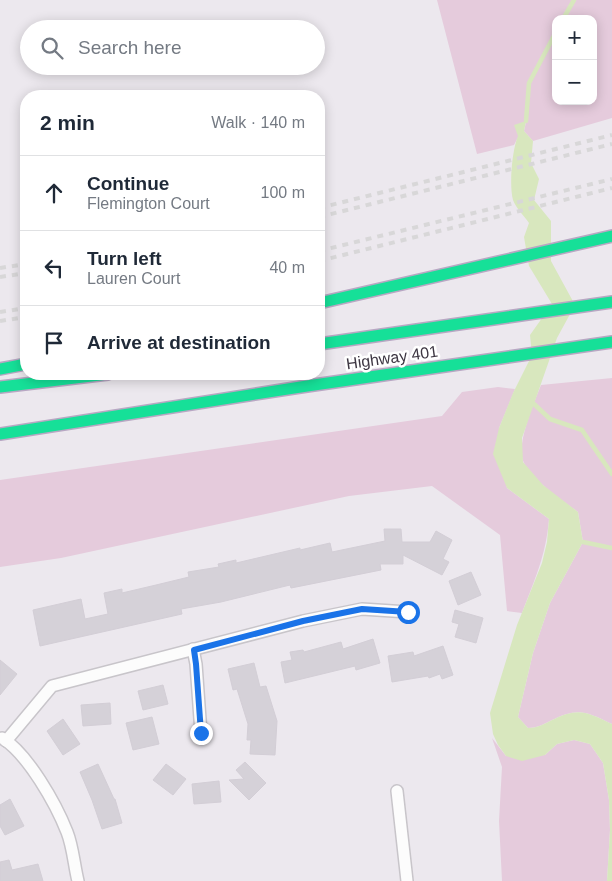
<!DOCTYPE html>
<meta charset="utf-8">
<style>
body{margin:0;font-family:Arial,sans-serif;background:#f6f6f7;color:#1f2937}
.controls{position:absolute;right:15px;top:15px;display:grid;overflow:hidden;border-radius:10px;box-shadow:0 2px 12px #0003}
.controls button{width:45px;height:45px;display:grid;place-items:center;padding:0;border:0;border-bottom:1px solid #e0e1e3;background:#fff;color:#1f2937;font:25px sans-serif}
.stop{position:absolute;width:15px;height:15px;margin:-11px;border:4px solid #1a73e8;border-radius:50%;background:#fff}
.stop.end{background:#1a73e8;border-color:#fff;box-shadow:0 1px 5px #0008}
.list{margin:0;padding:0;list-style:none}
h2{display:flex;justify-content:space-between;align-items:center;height:65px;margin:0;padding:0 20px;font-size:21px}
h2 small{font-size:16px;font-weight:400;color:#747a83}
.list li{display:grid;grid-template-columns:32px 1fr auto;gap:15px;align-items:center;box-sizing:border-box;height:75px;padding:0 20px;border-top:1px solid #e0e1e3}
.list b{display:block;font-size:19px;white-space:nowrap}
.list p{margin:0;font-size:16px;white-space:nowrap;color:#747a83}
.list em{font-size:16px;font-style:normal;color:#747a83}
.icon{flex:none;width:28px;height:28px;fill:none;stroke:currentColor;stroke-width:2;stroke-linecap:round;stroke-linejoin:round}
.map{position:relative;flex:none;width:612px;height:881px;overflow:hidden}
.search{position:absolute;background:#fff;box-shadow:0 2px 12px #0003;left:20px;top:20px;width:305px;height:55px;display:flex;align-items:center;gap:12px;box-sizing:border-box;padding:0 18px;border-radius:28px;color:#747a83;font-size:19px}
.panel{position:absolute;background:#fff;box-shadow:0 2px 12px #0003;left:20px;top:90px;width:305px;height:290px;border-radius:20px}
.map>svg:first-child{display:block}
.green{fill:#e5cbdc;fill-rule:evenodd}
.water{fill:#d8e7be}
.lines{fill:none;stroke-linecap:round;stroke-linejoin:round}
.stream{stroke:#d8e7be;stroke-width:4.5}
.building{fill:#d5d1d8;stroke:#d3ced6}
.street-casing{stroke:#c8c5ca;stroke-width:14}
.fast-casing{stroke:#b8a7c3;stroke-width:14}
.street{stroke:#fcfcfc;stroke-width:11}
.fast{stroke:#16e098;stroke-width:11}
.rail{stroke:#d8d7d8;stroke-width:4;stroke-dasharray:6 6;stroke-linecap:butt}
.route{stroke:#1a73e8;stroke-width:6}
.labels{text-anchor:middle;stroke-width:5;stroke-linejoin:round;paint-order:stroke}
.street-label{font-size:16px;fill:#3d3642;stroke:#fff}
</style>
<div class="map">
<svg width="612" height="881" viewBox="0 0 612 881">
<rect width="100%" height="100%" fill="#ece8ee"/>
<g class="green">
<path d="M437 0H612V118L533 141 524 131 526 122 514 145 477 154ZM556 19H593V101H556Z"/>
<path d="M612 378V724C585 711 578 707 550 721 542 725 537 728 528 728L518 717 533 653 550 603 583 542 578 512C562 500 533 481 524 463 515 446 534 403 541 385Z"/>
<path d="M498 387 515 389 499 428 507 488 549 519C546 555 535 579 522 613L507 611 500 535 432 486 349 496 61 558 0 567V480L442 416 462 392Z"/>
<polygon points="492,738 506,756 545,755 557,744 574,740 590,744 603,763 609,800 610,830 607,881 502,881 499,821 502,767"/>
</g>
<path class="water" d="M526 121 524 131 533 141 531 163 539 179 534 200 551 221V261L575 305 557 338 522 438 523 462 543 485 578 512 583 542 550 603 533 653 518 717 528 728C537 728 542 725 550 721 578 707 585 711 612 724V881H607L610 830 609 800 603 763 590 744 574 740 557 744 545 755 522 761 506 756 498 745 493 734 490 713 517 625 542 563 547 542 549 519 507 488 493 454 499 428 513 393 532 355 530 335 552 304 529 266 524 237 529 223C524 216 516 208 513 200 509 185 512 150 518 136L514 125Z"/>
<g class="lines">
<g class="stream">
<polyline points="563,19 574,0"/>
<polyline points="526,121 529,83 556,32"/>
<polyline points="534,404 550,419 582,430 612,474"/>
<polyline points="583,542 612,548"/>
</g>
</g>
<g class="building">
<polygon points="384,529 401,529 402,542 430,542 436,531 452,540 443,559 449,562 442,575 403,555 403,564 380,564 381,570 291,588 290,585 221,602 181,609 182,614 40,646 33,610 81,599 85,619 108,614 104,593 122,589 122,593 156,585 189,577 188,572 219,567 218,564 236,560 236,563 300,548 300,550 330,543 332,552 385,541"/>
<polygon points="471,572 481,595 458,605 449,581"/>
<polygon points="455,610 483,618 476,643 455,637 459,624 452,622"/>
<polygon points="373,639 380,663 356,670 355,666 285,683 281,662 292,660 290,652 303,650 304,652 341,642 343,649"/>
<polygon points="443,646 453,675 442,679 440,674 429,678 428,676 392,682 388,656 413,652 414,656"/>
<polygon points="0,660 17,674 0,695"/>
<polygon points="254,663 260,687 266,686 277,721 275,755 250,754 251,740 247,740 248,724 237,689 233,690 228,669"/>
<polygon points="163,685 168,704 143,710 138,691"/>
<polygon points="110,703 111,724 83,726 81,705"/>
<polygon points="152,717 159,744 133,750 126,723"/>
<polygon points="63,719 80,744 63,755 47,731"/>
<polygon points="245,762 266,783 249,800 229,780 244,779 236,770"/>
<polygon points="98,764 114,799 115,799 122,823 102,829 92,800 80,772"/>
<polygon points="166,764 186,779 173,795 153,780"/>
<polygon points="219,781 221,802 194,804 192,784"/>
<polygon points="10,799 24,826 5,835 0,826 0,805"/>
<polygon points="9,860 12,870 38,864 43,881 0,881 0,862"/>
</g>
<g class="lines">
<g class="street-casing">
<g id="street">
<polyline points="193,649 196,664 201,733"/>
<path d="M2 738C28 754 56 804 67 832 73 847 74 865 78 881"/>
<polyline points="6,741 52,686 303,621 362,609 408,612"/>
<polyline points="397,791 407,881"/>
</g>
</g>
<g class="fast-casing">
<g id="fast">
<polyline points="319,303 612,236"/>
<polyline points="319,344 612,302"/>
<polyline points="0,369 26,364"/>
<polyline points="0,387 108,374"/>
<polyline points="0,434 307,386 612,342"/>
</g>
</g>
<use href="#street" class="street"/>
<use href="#fast" class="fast"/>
<g class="rail">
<polyline points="319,208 612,135"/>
<polyline points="319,217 612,144"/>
<polyline points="319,251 612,179"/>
<polyline points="319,261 612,188"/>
<polyline points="0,268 26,264"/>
<polyline points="0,277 26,273"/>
<polyline points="0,312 26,308"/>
<polyline points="0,321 26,317"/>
</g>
</g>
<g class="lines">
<polyline class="route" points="201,733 196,664 194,650 303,621 362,609 408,612"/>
</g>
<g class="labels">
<g class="street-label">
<text transform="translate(392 357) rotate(-8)" y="6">Highway 401</text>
</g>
</g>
</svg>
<div class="controls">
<button>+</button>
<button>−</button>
</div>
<div class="stop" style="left:408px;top:612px"></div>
<div class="stop end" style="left:201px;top:733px"></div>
<div class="search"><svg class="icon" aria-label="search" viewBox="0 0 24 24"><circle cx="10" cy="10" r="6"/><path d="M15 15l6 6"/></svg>Search here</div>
<section class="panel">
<h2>2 min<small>Walk · 140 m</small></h2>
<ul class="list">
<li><svg class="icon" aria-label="ahead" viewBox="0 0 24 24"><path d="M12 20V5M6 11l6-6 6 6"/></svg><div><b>Continue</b><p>Flemington Court</p></div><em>100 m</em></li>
<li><svg class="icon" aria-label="left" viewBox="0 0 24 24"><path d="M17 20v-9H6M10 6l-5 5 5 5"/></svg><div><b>Turn left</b><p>Lauren Court</p></div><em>40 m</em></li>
<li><svg class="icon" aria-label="arrive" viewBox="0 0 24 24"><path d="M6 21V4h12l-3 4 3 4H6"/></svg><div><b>Arrive at destination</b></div></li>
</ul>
</section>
</div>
